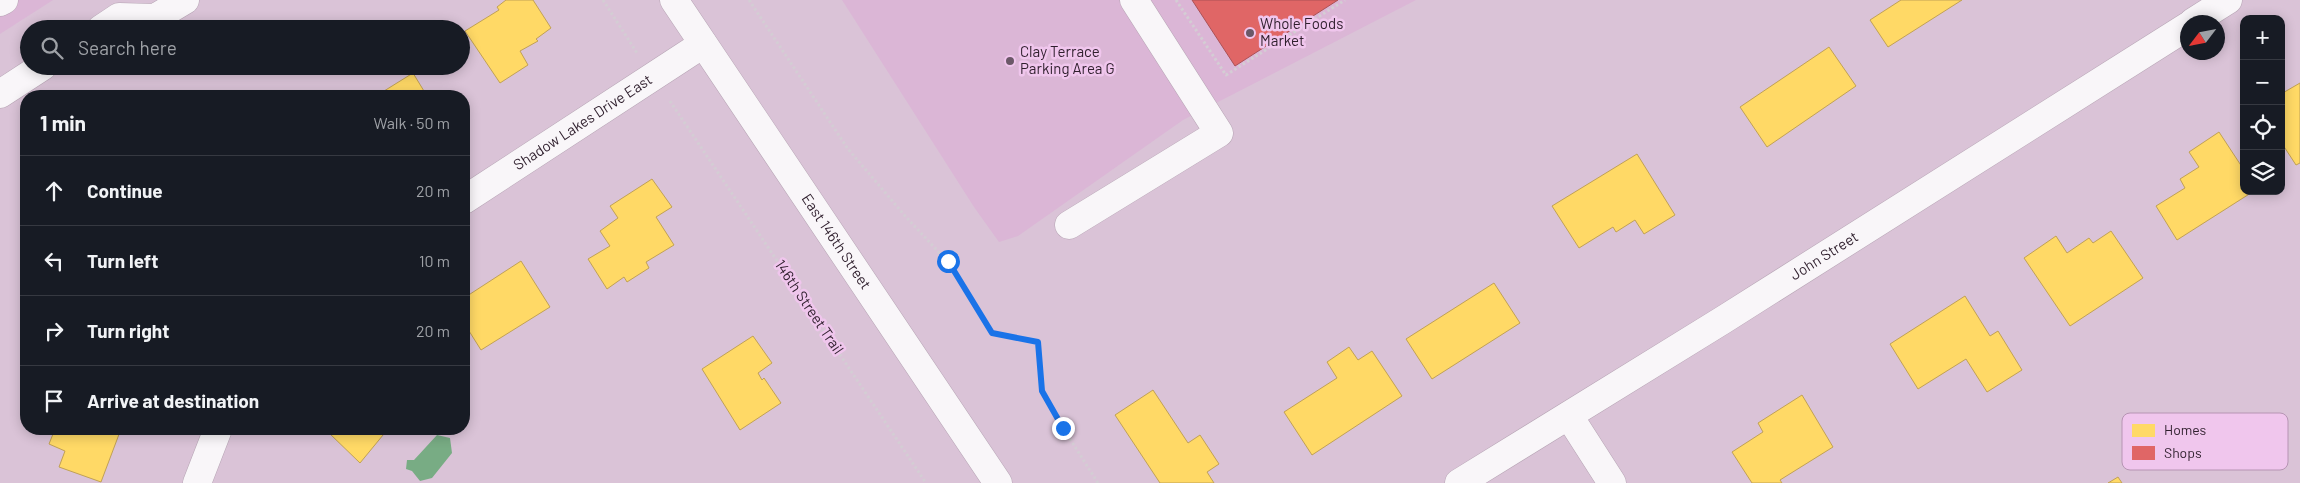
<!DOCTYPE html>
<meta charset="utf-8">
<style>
body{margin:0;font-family:Barlow,sans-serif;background:#20242c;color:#f1f3f6}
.controls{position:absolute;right:15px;top:15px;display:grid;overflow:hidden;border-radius:10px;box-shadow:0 2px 12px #0003}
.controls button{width:45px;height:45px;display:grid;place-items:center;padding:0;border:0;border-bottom:1px solid #363941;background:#171b24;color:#f1f3f6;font:25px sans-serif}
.compass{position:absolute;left:2180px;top:15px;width:45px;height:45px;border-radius:50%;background:#171b24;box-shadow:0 2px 12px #0003;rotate:238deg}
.stop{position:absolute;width:15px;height:15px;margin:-11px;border:4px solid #1a73e8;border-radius:50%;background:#fff}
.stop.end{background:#1a73e8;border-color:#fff;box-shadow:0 1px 5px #0008}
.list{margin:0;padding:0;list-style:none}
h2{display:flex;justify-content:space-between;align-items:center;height:65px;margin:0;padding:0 20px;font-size:21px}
h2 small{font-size:16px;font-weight:400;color:#9ea1a6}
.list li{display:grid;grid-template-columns:32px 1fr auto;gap:15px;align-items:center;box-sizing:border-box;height:70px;padding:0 20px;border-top:1px solid #363941}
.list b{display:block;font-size:19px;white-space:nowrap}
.list em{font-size:16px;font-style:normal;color:#9ea1a6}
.icon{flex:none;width:28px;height:28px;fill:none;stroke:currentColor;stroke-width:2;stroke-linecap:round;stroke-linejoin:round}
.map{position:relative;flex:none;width:2300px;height:483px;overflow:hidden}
.search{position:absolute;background:#171b24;box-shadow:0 2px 12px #0003;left:20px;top:20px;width:450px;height:55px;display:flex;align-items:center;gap:12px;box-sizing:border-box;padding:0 18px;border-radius:28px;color:#9ea1a6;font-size:19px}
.panel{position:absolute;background:#171b24;box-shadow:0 2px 12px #0003;left:20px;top:90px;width:450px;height:345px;border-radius:20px}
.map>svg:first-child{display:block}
.built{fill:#dbb6d6}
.water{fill:#78ac84}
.homes{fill:#ffd966;stroke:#c1a155}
.shops{fill:#e06666;stroke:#ab5155}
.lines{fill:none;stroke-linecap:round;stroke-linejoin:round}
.minor-casing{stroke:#b6a4b4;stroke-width:29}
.major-casing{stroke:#b6a4b4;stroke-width:29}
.path{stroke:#d4cdd4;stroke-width:3;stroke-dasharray:2.5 2.5;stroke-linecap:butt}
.minor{stroke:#f9f6f9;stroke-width:28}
.major{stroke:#f9f6f9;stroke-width:28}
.route{stroke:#1a73e8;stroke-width:6}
.poi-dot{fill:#6b5868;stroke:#f0c6ed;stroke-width:2}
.labels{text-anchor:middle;stroke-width:5;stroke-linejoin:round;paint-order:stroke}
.poi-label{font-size:15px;fill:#2f1f2d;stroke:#f0c6ed;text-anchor:start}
.street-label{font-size:15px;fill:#2f1f2d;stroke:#f0c6ed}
.key{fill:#f0c6ed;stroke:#b694b3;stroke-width:1}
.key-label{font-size:14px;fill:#2f1f2d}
</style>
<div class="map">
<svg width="2300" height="483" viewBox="0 0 2300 483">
<rect width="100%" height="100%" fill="#dac3d7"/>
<g class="built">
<polygon points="0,0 53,0 0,34"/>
<polygon points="842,0 1416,0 1183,120 1018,236 999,242 974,207"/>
</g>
<polygon class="water" points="437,435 450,438 452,453 432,478 420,481 412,471 406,469 407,460 414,460"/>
<g class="homes">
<polygon points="506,0 533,0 551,28 536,39 538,41 520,51 528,65 500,83 465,31 499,10 497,7"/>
<polygon points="1901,0 1962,0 1888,47 1870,20"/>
<polygon points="1829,47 1856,86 1767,147 1740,107"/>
<polygon points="413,73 427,96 376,96"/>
<polygon points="2300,83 2300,163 2296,165 2281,142 2281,94"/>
<polygon points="2219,132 2244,170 2244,191 2254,191 2177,240 2156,206 2185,188 2180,179 2199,167 2189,152"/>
<polygon points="1637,154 1675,215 1644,234 1635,220 1616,232 1613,227 1579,248 1552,206"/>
<polygon points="652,179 672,207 656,217 674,245 646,262 649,268 627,282 624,277 607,289 588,259 610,246 600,231 618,218 610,206"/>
<polygon points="2111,231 2143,278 2070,326 2024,258 2056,236 2067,253 2089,238 2093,243"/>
<polygon points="521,261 550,307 481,350 464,323 464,298"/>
<polygon points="1494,283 1520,323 1432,379 1406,339"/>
<polygon points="1965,296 1990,336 1998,331 2022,370 1987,392 1966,359 1918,389 1890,344"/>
<polygon points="753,336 772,363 758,373 762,380 764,378 781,403 740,430 702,369"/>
<polygon points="1349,347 1358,360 1372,351 1402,396 1312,455 1284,412 1337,378 1327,362"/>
<polygon points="1153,390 1188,443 1200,435 1219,464 1207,472 1214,483 1160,483 1115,415"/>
<polygon points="1802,395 1833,447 1780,480 1782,483 1752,483 1732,452 1763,432 1758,423"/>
<polygon points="55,429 121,429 101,482 59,467 65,451 49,444"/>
<polygon points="331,429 388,429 360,463 328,432"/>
<polygon points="2118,477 2122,483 2108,483"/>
</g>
<polygon class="shops" points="1192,0 1338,0 1235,66"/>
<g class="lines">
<g class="minor-casing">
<g id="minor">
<polyline points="0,2 4,0"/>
<polyline points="2193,22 2228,0"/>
<polyline points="101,29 119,17 155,18 185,0"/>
<polyline points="0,94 43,66"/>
<path id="s1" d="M464 200 703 44"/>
<polyline points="1069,225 1219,133 1134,0"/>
<polyline points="1569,416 1612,483"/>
<polyline points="197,483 218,429"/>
<path id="s2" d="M1459 483 1723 320 2188 26"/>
</g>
</g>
<g class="major-casing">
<g id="major">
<path id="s3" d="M674 0 998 483"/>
</g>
</g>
<g class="path">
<polyline points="603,0 637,53"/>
<polyline points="749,0 848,149 906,217 947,261 991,333 1038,342 1042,391 1063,428 1098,483"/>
<polyline points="1176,0 1226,75 1345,0"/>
<polyline points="670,101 926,483"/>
</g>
<use href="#minor" class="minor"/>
<use href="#major" class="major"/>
</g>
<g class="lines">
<polyline class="route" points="948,261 992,333 1038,342 1042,391 1063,428"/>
</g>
<g class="poi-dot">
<circle cx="1250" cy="33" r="5"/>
<circle cx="1010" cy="61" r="5"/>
</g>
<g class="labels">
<g class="poi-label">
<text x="1260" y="29">Whole Foods<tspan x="1260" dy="17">Market</tspan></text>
<text x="1020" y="57">Clay Terrace<tspan x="1020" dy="17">Parking Area G</tspan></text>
</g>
<g class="street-label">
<text dy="5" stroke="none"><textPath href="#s1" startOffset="142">Shadow Lakes Drive East</textPath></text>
<text dy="5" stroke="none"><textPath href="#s3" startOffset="291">East 146th Street</textPath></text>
<text dy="5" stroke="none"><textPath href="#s2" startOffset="430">John Street</textPath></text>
<text transform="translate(809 307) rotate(56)" y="5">146th Street Trail</text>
</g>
</g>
<rect x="2122" y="413" width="166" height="57" rx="8" class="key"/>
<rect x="2132" y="424" width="23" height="13" fill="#ffd966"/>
<rect x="2132" y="446" width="23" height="14" fill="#e06666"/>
<g class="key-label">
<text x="2164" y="435">Homes</text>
<text x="2164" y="458">Shops</text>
</g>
</svg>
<div class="controls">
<button>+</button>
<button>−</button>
<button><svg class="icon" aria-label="locate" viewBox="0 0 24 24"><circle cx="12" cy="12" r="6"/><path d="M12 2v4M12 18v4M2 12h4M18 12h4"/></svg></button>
<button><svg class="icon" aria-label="layers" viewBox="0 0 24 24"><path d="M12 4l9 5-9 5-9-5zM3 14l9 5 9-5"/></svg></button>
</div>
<svg class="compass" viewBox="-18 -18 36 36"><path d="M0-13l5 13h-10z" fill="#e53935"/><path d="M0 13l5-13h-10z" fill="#9ea1a6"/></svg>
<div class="stop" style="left:948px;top:261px"></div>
<div class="stop end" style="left:1063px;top:428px"></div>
<div class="search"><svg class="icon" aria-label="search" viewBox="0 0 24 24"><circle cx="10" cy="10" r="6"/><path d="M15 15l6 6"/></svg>Search here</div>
<section class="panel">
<h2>1 min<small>Walk · 50 m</small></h2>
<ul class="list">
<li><svg class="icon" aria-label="ahead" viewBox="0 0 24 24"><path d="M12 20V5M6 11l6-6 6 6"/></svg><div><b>Continue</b></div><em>20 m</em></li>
<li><svg class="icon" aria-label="left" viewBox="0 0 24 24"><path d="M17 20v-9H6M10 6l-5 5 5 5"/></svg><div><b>Turn left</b></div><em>10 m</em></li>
<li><svg class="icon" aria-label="right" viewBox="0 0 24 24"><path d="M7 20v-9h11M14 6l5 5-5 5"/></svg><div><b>Turn right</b></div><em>20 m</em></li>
<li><svg class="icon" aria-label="arrive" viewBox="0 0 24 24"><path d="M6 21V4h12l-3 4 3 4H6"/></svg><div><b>Arrive at destination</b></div></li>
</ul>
</section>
</div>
